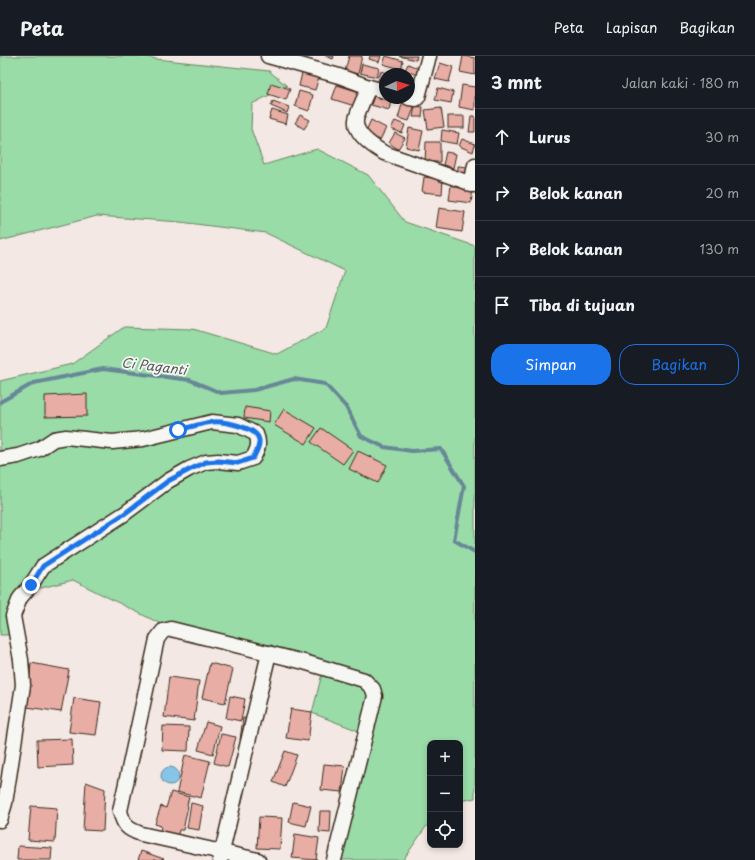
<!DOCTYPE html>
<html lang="id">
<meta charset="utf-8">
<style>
body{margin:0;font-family:"Playpen Sans",sans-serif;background:#20242c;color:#f1f3f6}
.controls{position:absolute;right:12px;bottom:12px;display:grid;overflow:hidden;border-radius:8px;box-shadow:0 2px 6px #0003}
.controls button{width:36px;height:36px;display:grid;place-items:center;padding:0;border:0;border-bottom:1px solid #363941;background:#171b24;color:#f1f3f6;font:20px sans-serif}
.compass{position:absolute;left:379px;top:12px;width:36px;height:36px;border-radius:50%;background:#171b24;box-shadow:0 2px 6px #0003;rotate:86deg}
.stop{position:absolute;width:12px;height:12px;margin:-9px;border:3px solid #1a73e8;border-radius:50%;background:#fff}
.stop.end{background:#1a73e8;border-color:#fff;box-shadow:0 1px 4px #0008}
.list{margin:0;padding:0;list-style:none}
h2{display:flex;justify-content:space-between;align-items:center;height:52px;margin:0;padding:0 16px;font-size:17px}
h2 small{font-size:13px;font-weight:400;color:#9ea1a6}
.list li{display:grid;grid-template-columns:26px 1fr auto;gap:12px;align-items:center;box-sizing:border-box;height:56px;padding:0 16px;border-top:1px solid #363941}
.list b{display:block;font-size:15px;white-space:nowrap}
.list em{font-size:13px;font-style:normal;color:#9ea1a6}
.actions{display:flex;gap:8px;padding:12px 16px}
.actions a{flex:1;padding:9px 0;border:1px solid #1a73e8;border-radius:16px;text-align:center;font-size:14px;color:#1a73e8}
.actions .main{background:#1a73e8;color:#fff}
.icon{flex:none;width:22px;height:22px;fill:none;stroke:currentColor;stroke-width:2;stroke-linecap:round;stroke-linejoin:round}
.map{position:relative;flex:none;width:475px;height:804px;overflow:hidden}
header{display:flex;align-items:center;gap:24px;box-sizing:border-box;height:56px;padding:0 20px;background:#171b24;border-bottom:1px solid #363941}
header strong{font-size:19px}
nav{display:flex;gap:22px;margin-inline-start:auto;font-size:14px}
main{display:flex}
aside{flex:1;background:#171b24}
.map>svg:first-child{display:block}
.green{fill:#99dca8;stroke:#6a8363}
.water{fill:#86c5e7;stroke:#688797}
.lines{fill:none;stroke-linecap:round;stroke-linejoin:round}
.stream{stroke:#688797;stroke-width:4}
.building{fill:#e8aea5;stroke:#3b2a1e}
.street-casing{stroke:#3b2a1e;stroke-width:17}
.street{stroke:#f6f6f2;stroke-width:14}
.route{stroke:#1a73e8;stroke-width:5}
.labels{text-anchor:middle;stroke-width:3.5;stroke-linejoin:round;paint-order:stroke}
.water-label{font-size:13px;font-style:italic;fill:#52585a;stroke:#f6f6f2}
</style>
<header>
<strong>Peta</strong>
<nav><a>Peta</a><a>Lapisan</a><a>Bagikan</a></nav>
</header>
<main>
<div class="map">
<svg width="475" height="804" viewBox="0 0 475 804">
<rect width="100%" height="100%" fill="#f3e8e3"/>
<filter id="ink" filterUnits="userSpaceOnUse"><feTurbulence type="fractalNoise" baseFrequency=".025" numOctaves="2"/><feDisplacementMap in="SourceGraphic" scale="8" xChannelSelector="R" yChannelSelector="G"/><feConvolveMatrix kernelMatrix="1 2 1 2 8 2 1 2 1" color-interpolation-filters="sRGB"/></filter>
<g filter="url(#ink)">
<polygon class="green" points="0,0 145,0 156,3 269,15 287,30 252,48 251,73 264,109 317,93 368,119 405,166 475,190 475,742 460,745 460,687 430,687 430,765 403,804 331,804 364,677 312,657 323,614 161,568 73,524 17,538 9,579 0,579 0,325 72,308 124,271 193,273 277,298 326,272 345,215 266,177 180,166 97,160 0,185"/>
<circle class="water" cx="170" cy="720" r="9"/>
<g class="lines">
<polyline class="stream" points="0,346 34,327 103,313 190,324 221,337 254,334 294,323 325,328 346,351 361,380 384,391 412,395 441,393 464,430 454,484 475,496"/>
</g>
<g class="building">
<rect x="293" y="0" width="16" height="1"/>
<polygon points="325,0 334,0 333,3"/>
<polygon points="349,0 362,0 358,18 345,15"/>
<polygon points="370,0 381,0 379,6 369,3"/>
<polygon points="386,0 403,5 401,13 383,8"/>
<polygon points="399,0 417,0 416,4"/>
<polygon points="463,0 475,2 475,19 460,16"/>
<polygon points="440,7 453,11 449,26 435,23"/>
<polygon points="362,8 379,12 377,21 360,17"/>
<polygon points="408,8 422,14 419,20 405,14"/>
<polygon points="381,15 391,18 385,18 385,31 377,29"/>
<polygon points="302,17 319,21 315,34 299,30"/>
<polygon points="409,22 418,26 412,42 409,40"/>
<polygon points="271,27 290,33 286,44 268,38"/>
<polygon points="337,29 363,37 358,51 332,43"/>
<polygon points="462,29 475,31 475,54 459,51"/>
<polygon points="438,32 453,36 451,47 435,44"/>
<polygon points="299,35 313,39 309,55 295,50"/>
<polygon points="374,40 391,45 389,54 371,49"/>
<polygon points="273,45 289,51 287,57 271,50"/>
<polygon points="403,45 415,49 409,65 398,62"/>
<polygon points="415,50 423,51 422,61 413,61"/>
<polygon points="441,52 444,71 428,73 425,54"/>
<polygon points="272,54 288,59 286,68 269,63"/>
<polygon points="300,59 310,64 304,73 295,67"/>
<rect x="448" y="60" width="16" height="12"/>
<polygon points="471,60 475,60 475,76 469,76"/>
<polygon points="371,64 386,72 380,84 365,77"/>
<polygon points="395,65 405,69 402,77 391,73"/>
<polygon points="409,72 423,75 419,94 406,91"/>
<polygon points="442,74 459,77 457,88 441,85"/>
<polygon points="395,77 405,82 398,93 389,87"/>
<polygon points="462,83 475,88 473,96 459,90"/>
<polygon points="426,86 440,86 440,106 425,106"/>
<polygon points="446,96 456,98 453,112 443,109"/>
<polygon points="458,110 468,111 467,121 458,120"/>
<polygon points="424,121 443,123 442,138 422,136"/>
<polygon points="451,129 473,133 471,147 449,144"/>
<polygon points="439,152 465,156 462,176 436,172"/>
<polygon points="87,338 87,360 45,361 45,340"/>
<polygon points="245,351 270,355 269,366 244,362"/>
<polygon points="284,353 316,372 306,388 274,369"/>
<polygon points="321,372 353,394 343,408 311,386"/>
<polygon points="358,395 387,409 378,427 349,413"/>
<polygon points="31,607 69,614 61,656 27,651"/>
<polygon points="210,607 233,613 225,647 202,642"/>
<polygon points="169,621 199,625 194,665 164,661"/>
<polygon points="230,640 245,643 241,665 226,662"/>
<polygon points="74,642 101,646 96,679 69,676"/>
<polygon points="291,653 312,656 308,685 286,682"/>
<polygon points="243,662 251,663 247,685 240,684"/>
<polygon points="206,666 220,670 213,698 198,694"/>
<polygon points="163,670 189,671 188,695 162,694"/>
<polygon points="221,678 236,681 228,711 214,707"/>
<polygon points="72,683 73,709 38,711 37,684"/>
<polygon points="285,695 297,699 285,731 273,726"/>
<polygon points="185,699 210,705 201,742 177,736"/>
<polygon points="324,708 345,710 342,736 321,734"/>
<polygon points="86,726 105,733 103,775 83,774"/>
<polygon points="171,736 189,741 187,749 188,750 183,774 179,774 177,781 160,776 161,770 155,768 161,750 166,752"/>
<polygon points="293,746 311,750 306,770 289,766"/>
<polygon points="191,747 203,750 199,774 187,772"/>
<polygon points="31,750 57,752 55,786 28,784"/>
<polygon points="320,755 331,755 330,777 319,776"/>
<polygon points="259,761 282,762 280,793 257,792"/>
<polygon points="295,778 319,782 316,804 292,802"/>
<polygon points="18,790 52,792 51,804 17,804"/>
<polygon points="141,795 164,803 163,804 138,804"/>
</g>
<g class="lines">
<g class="street-casing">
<g id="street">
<polyline points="268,0 339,20 369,31 385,35"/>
<path d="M369 31C366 39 357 56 356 64 354 78 374 91 384 97L475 129"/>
<polyline points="409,42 416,43 418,41 429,0"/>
<polyline points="471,129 475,109"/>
<path d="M0 403 18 400 39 393 54 383 66 381 112 386 143 383 212 366 238 369 256 378C260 387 258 393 253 402L238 407 218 405 206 406 189 413 168 425 124 458 43 510 31 529 20 542 13 560 21 604 23 629 5 747 0 764"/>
<polyline points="220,804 269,597"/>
<path d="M258 804 141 778C127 773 124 770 120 755L157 583 163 575 171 573 304 606 364 624 373 633 375 640 334 804"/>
</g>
</g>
<use href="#street" class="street"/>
</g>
</g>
<g class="lines" filter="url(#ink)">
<path class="route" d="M31 529 43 510 124 458 168 425 189 414 206 406 218 405 238 407 253 402C256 396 260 391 259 384 257 371 223 365 212 366 201 367 189 372 178 374"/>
</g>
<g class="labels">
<g class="water-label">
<text transform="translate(154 310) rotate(7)" y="5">Ci Paganti</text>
</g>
</g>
</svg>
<div class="controls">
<button>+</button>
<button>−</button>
<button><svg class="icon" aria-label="locate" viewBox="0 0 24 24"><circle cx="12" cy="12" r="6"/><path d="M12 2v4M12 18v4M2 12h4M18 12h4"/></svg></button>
</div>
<svg class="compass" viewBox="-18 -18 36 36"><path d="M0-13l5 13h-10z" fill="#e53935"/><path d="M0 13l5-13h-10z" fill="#9ea1a6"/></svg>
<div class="stop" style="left:178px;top:374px"></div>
<div class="stop end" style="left:31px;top:529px"></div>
</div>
<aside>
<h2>3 mnt<small>Jalan kaki · 180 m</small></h2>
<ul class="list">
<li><svg class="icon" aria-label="ahead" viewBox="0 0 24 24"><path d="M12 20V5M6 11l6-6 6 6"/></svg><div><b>Lurus</b></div><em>30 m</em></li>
<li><svg class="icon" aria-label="right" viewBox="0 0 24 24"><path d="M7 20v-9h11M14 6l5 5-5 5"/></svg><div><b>Belok kanan</b></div><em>20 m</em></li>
<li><svg class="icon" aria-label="right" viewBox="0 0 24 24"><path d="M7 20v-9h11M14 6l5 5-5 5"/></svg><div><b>Belok kanan</b></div><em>130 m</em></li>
<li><svg class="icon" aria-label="arrive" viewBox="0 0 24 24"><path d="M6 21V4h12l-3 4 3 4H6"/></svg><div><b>Tiba di tujuan</b></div></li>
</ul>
<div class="actions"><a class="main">Simpan</a><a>Bagikan</a></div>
</aside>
</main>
